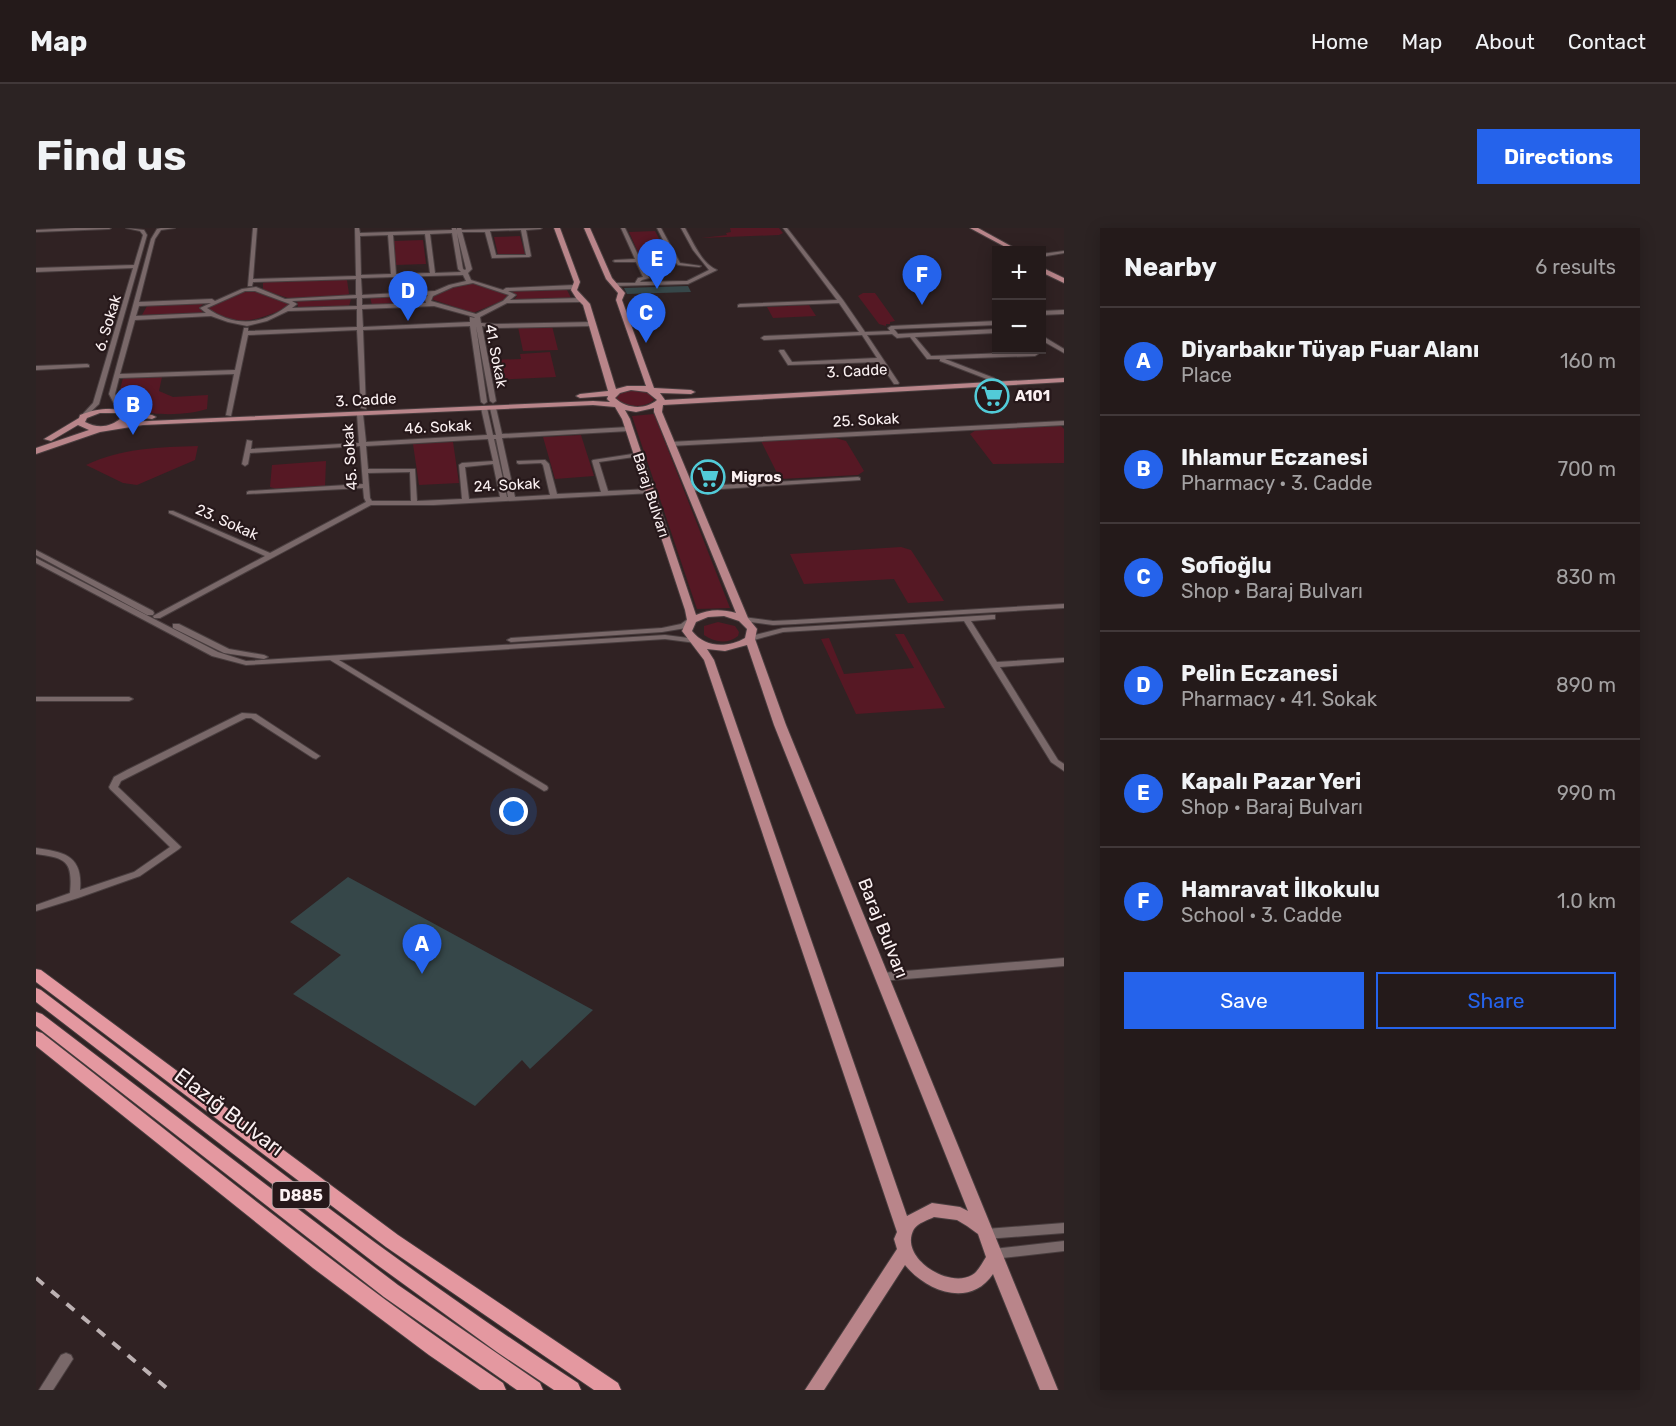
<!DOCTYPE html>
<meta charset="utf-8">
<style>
body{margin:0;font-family:Rubik,sans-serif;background:#2c2323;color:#f1f3f6}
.controls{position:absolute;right:18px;top:18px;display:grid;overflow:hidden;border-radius:0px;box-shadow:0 3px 15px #0003}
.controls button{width:54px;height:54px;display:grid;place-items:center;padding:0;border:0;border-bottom:2px solid #413839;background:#241a1a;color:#f1f3f6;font:30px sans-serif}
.you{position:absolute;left:478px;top:584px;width:21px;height:21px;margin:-15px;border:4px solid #fff;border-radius:50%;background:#1a73e8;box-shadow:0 0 0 9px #1a73e833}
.badge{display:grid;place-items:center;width:39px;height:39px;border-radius:50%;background:#2563eb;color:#fff;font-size:20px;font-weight:700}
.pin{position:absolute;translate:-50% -50px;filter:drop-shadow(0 2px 3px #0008)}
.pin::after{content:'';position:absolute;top:32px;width:21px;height:18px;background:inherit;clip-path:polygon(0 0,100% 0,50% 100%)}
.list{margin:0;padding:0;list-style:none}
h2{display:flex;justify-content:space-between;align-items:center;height:78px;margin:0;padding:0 24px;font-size:26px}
h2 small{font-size:20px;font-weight:400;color:#a3a1a2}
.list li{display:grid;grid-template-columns:39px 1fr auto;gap:18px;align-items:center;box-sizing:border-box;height:108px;padding:0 24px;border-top:2px solid #413839}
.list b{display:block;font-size:22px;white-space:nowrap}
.list p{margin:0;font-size:20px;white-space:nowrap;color:#a3a1a2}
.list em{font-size:20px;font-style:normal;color:#a3a1a2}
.actions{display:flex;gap:12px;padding:18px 24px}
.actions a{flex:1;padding:14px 0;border:2px solid #2563eb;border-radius:0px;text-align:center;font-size:21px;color:#2563eb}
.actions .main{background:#2563eb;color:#fff}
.map{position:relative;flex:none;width:1028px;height:1162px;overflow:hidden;border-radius:0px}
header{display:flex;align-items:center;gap:36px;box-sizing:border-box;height:84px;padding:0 30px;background:#241a1a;border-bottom:2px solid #413839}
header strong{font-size:28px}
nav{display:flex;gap:33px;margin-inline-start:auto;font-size:21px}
.intro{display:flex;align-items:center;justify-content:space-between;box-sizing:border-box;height:144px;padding:0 36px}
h1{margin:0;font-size:42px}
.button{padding:15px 27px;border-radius:0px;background:#2563eb;color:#fff;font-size:21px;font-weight:700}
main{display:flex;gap:36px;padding:0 36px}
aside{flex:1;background:#241a1a;border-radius:0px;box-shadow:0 3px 15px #0003}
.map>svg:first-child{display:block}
.green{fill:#561824}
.building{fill:#364749}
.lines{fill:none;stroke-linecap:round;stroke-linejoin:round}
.minor-casing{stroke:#493e3f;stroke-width:2}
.major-casing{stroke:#493e3f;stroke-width:2}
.highway-casing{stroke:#493e3f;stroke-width:2}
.minor{fill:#796869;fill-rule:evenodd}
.major{fill:#b9858a;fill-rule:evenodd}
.highway{fill:#e498a0;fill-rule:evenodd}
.rail{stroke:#bdb2b3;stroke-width:4;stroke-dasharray:10 10;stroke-linecap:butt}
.labels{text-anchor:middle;stroke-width:4.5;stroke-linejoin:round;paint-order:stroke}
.far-street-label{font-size:15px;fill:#fbf1f2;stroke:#26181a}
.far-poi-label{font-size:15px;font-weight:bold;fill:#fbf1f2;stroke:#26181a;text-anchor:start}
.shield{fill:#26181a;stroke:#bbb0b1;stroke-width:1.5}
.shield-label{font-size:16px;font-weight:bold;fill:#fbf1f2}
.street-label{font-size:18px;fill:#fbf1f2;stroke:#26181a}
.near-street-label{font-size:21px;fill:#fbf1f2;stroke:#26181a}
</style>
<header>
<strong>Map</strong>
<nav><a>Home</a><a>Map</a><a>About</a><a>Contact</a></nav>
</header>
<div class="intro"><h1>Find us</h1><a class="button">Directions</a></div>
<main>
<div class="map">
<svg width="1028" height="1162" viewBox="0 0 1028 1162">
<rect width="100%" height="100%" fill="#302223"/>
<g class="green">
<polygon points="694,0 743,0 747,5 743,7 665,10 691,7 690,5 695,4"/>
<polygon points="619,3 633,30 605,31 593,4"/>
<polygon points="484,8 489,26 462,27 458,9"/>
<polygon points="387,12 390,36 359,37 358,13"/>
<polygon points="307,50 311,52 313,66 307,68 252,70 227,62 227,55 232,53"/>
<polygon points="438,55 473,66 473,70 437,85 395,71 396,68 424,56"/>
<polygon points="530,60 535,70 478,72 481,68 476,63"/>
<path d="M213 62 255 75 253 79C218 93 205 100 169 80Z"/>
<polygon points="827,65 839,65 859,93 854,94 854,96 850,96 850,98 843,96 822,68"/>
<polygon points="383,67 386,72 383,75 336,77 334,69"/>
<polygon points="315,71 313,78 262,79 261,73 264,72"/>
<polygon points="168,75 164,79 167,85 106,87 111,78"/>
<polygon points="773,77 780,88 737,90 731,79"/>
<polygon points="516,98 522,122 487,123 482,99"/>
<polygon points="514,124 520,149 458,152 453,132 485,131 484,126"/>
<path d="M126 149 123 163 137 169 172 167 171 181C150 188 95 191 82 169L87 150Z"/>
<path d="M595 162 613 165 618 172C607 181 592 179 580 172L579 169 584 165Z"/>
<polygon points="618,186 694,380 661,381 596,188"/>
<polygon points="1025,198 1028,201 1028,235 957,236 934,206 940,202"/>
<polygon points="545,207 558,248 519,251 507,209"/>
<polygon points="800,210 810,213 828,243 822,247 744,251 725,213"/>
<polygon points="417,214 423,255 383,257 377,216"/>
<path d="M162 218 159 232 101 257 87 255 50 237C86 220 124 219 162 218Z"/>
<polygon points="290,233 289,259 240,261 234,259 236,237"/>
<polygon points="865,319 875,322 908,373 872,375 858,351 768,356 754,326"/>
<path d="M682 394 699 398 703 404 702 408C692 416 679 415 668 407V398Z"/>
<polygon points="859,406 868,406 909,480 820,486 785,411 793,410 808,446 878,440"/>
</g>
<g class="building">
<polygon points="652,58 655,64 591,66 588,60"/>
<polygon points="312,649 557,782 494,841 486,832 439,878 257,766 305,727 254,694"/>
</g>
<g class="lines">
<g class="minor-casing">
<g id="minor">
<polygon points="39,0 75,0 73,1 0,4 0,2"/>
<polygon points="90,0 108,2 111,7 63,176 47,191 44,189 57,175 97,40 0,44 0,40 98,37 107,7 104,3"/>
<path d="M125 0H139L125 2 119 11 103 74 176 71 179 73 206 61 220 59 249 71 320 67V51L217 54 216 58H212L217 0H221L217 51 320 48 319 0H323L324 5 416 2V0H420L421 2V0H425L426 2 506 0 504 1 490 2 495 28 493 29 456 30 449 4H426L436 41 432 45 435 52 467 62 470 60 539 57 542 59 539 61 472 63 480 67 474 72 545 70 548 72 545 74 471 75 444 89 445 95 460 96 557 94 560 96 557 98 460 100 446 98 460 173 457 175 454 173 440 98 451 174 448 176 445 174 434 98 327 102 330 181 325 180 321 102 212 107 195 188 190 187 198 146 83 150 79 166 89 185 86 187 83 185 73 166 115 11 121 1ZM485 2 490 27H460L454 3ZM416 5 422 41 425 44 399 45 394 6ZM421 5 430 41 429 42 427 41ZM389 6 394 45 360 46 357 7ZM352 7 355 46 325 47 324 8ZM427 47 430 53 413 57 399 63 326 67 325 50ZM437 55 473 67 467 73 440 86 395 73 397 68 417 59ZM209 63H219L254 76C228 97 199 100 171 80ZM392 67 389 71 390 75 326 77V70ZM321 70V78L256 80 261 76 256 73ZM175 75 164 80 170 85 100 88 103 78ZM398 78 438 89 439 90 434 89V94L327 99 326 81ZM321 81V99L212 103V100H208L199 142 84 146 99 92 175 88 192 94 211 98 231 93 252 83Z"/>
<path d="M585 0H589L604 31 636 30 621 0H625L644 35 665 38 663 39 642 37 638 33 605 34 613 50 606 52 604 54 651 53 673 42 657 22 645 0H649C657 14 666 36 681 42L652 56 577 58V56L579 55H599L602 50 607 49 600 34H579L577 33 579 32 599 31Z"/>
<polygon points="747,0 751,0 807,72 829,104 854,103 852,100 855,98 960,93 960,97 858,101 862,106 960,101 960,105 879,109 895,128 994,124 993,122 998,122 1002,126 999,128 909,131 958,150 958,152 956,153 904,133 904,131 891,131 874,109 861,110 856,106 831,107 863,155 862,156 858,156 843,134 752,137 743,123 744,122 748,122 756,134 841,130 826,107 728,112 725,110 728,108 823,104 803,75 702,79 702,77 704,76 801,72"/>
<polygon points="1028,23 1028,25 1005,29 1005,26"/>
<polygon points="1028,82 1028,86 1005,87 1005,83"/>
<polygon points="1005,107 1028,121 1028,125 1005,112"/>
<polygon points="51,136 53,137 53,139 0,142 0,138"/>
<path d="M448 178 451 180 457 207H460L454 180 457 178 460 180 466 206 593 199 596 201 593 203 466 210 479 269 514 267 507 237 505 235 483 236 481 235V233L509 232 513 236 521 266 565 264 556 233 557 232 603 225 605 226V228L563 234 572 263 615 261 618 263 615 265 398 277H335L124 390H118L117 388 229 328 133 285V283H137L234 325 330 274 328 270 327 260 211 266V264L213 263 327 256 324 218 214 225 212 236 209 238 206 236 211 212 216 213 215 221 323 215 321 186 324 184 327 186 330 214 451 207 445 180ZM452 211 457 233 426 235 423 237 426 271 381 273 379 241H332L330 218ZM458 211H460L472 269H471ZM457 236 464 269 433 271 429 239ZM374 244 375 273H336L334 270 332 245Z"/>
<polygon points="1028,193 1028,197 634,218 631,216 634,214"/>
<polygon points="822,249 824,250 824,252 653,263 650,261 653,259"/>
<polygon points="0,322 117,383 118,385 117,387 111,387 0,327"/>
<polygon points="0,330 182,424 210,433 629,407 660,411 664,413 660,415 629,411 303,432 511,558 512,560 511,562 508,563 294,432 210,437 176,428 0,335"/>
<polygon points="1028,376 1028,380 759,396 737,397 707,393 703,391 707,389 737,393 759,392"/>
<polygon points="956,387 959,387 959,391 935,393 961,434 1028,430 1028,434 964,439 1022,532 1028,536 1028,543 1015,534 928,393 747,404 714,413 710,411 711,409 747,400"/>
<polygon points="653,390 656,390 660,392 650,400 626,404 475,414 471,412 475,410 626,400 645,396"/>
<polygon points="137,396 143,396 193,421 228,427 232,429 228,431 188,425 137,400"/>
<polygon points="0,469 93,469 97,471 93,473 0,473"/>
<path d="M206 485 220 486 284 528 280 531 277 530 215 490H210L85 553 82 559 143 617 145 619 143 621 104 648 42 670 0 683V677L34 665C37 633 30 630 0 626V620C29 624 47 628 44 662L98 644 134 619 74 561 73 559 78 549 91 542Z"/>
<polygon points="1028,730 1028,738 845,753 841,752 840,749 841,746 845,745"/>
<polygon points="1028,995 1028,1005 950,1011 946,1010 944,1006 946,1002 950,1001"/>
<polygon points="1028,1013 1028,1023 957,1031 953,1030 951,1026 953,1022 957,1021"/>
<polygon points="30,1125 35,1127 37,1131 17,1162 3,1162 25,1127"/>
</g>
</g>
<g class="major-casing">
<g id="major">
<path d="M518 0H524L544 54 541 62 554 76 580 161 591 158H610L580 72 582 65 570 51 548 0H554L576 50 589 65 586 72 618 160 655 162 659 164 655 166 624 165 629 172 1028 150V154L627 177 626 184 712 390 721 401 719 411 750 497 1022 1162H1004L957 1046C934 1080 891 1064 869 1037L788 1162H769L861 1021 858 1011 861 1004 668 432 646 403 651 392 649 382 586 191 579 179 557 177 107 197 64 204 0 226V220L53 202 42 197 15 213 8 211 43 190 44 187C73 176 86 183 116 187L120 189 116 191 93 188 94 190 90 194 557 173 574 174 571 171 572 168 544 170 540 168 544 166 572 163 547 77 540 70 535 62 538 54ZM595 162 611 164 621 172C609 182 591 181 579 170L584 165ZM618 180V184L700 385C686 381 673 381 660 387L594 191 589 182 600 184ZM64 185H80L85 190C75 199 62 201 49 194L51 190ZM688 388 703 393 711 401 709 410C692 420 669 420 656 403L660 394 672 389ZM711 417 738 497 932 983 924 979 896 975 871 988 678 432 671 421 689 423ZM898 989 921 992 931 998 942 1006 950 1029C946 1035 942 1044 936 1047 912 1061 862 1029 878 1001 882 995 892 992 898 989Z"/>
<polygon points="934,0 942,0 982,22 975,22"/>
<polygon points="1005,39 1028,50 1028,55 1005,44"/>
</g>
</g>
<g class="highway-casing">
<g id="highway">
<polygon points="0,741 5,742 362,1007 582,1155 585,1162 558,1162 350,1019 0,754"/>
<path d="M0 760 5 762C182 895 356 1035 542 1155L545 1162H518L461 1124 340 1036 0 774Z"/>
<polygon points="0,784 6,786 362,1057 504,1155 507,1162 481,1162 348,1069 0,798"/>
<path d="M0 803 6 805C158 923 307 1047 467 1155L470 1162H444L393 1127 277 1040 0 818Z"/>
</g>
</g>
<use href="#minor" class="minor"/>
<use href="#major" class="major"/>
<use href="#highway" class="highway"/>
<polyline class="rail" points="0,1050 133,1162"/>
</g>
<defs>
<g id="supermarket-ring" transform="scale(1.725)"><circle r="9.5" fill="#26181a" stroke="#52cbd8" stroke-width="1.5"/><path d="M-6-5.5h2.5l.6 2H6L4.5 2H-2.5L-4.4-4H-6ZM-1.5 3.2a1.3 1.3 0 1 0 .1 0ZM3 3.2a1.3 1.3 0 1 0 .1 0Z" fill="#52cbd8"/></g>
</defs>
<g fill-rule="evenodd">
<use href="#supermarket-ring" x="956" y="168"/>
<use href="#supermarket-ring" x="672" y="249"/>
</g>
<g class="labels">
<g class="far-street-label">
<text transform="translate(72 95) rotate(-73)" y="5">6. Sokak</text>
<text transform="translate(460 128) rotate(79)" y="5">41. Sokak</text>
<text transform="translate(821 143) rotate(-3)" y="5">3. Cadde</text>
<text transform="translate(330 172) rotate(-3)" y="5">3. Cadde</text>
<text transform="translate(830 192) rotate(-3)" y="5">25. Sokak</text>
<text transform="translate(402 199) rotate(-3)" y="5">46. Sokak</text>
<text transform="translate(314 229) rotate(-94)" y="5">45. Sokak</text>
<text transform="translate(471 257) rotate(-3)" y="5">24. Sokak</text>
<text transform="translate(615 267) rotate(72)" y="5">Baraj Bulvarı</text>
<text transform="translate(191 294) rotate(24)" y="5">23. Sokak</text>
</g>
<g class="far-poi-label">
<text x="979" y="173">A101</text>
<text x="695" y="254">Migros</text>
</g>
<rect class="shield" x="236.5" y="954" width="57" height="26" rx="4.5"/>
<g class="shield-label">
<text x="265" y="973">D885</text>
</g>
<g class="street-label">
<text transform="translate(847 700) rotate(68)" y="6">Baraj Bulvarı</text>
</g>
<g class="near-street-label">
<text transform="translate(193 884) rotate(37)" y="7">Elazığ Bulvarı</text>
</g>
</g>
</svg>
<div class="controls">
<button>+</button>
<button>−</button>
</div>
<div class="you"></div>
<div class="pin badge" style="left:386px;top:746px">A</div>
<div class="pin badge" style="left:97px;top:207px">B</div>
<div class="pin badge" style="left:610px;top:115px">C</div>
<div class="pin badge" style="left:372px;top:93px">D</div>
<div class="pin badge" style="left:621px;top:61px">E</div>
<div class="pin badge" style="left:886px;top:77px">F</div>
</div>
<aside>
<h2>Nearby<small>6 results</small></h2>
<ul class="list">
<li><span class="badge">A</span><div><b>Diyarbakır Tüyap Fuar Alanı</b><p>Place</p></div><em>160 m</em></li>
<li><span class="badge">B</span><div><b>Ihlamur Eczanesi</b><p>Pharmacy · 3. Cadde</p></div><em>700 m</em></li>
<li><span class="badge">C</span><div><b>Sofioğlu</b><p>Shop · Baraj Bulvarı</p></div><em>830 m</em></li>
<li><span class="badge">D</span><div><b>Pelin Eczanesi</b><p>Pharmacy · 41. Sokak</p></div><em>890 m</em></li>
<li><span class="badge">E</span><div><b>Kapalı Pazar Yeri</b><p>Shop · Baraj Bulvarı</p></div><em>990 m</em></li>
<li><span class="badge">F</span><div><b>Hamravat İlkokulu</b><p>School · 3. Cadde</p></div><em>1.0 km</em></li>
</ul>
<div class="actions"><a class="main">Save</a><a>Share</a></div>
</aside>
</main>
